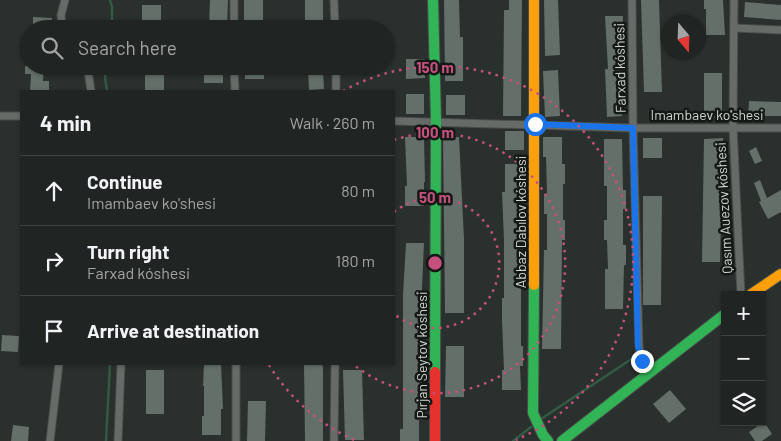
<!DOCTYPE html>
<meta charset="utf-8">
<style>
body{margin:0;font-family:Barlow,sans-serif;background:#282c2a;color:#f1f3f6}
.controls{position:absolute;right:15px;bottom:15px;display:grid;overflow:hidden;border-radius:0px;box-shadow:0 1px 4px #0004}
.controls button{width:45px;height:45px;display:grid;place-items:center;padding:0;border:0;border-bottom:1px solid #3d4140;background:#202422;color:#f1f3f6;font:25px sans-serif}
.compass{position:absolute;left:661px;top:15px;width:45px;height:45px;border-radius:50%;background:#202422;box-shadow:0 1px 4px #0004;rotate:161deg}
.stop{position:absolute;width:15px;height:15px;margin:-11px;border:4px solid #1a73e8;border-radius:50%;background:#fff}
.stop.end{background:#1a73e8;border-color:#fff;box-shadow:0 1px 5px #0008}
.list{margin:0;padding:0;list-style:none}
h2{display:flex;justify-content:space-between;align-items:center;height:65px;margin:0;padding:0 20px;font-size:21px}
h2 small{font-size:16px;font-weight:400;color:#a2a4a5}
.list li{display:grid;grid-template-columns:32px 1fr auto;gap:15px;align-items:center;box-sizing:border-box;height:70px;padding:0 20px;border-top:1px solid #3d4140}
.list b{display:block;font-size:19px;white-space:nowrap}
.list p{margin:0;font-size:16px;white-space:nowrap;color:#a2a4a5}
.list em{font-size:16px;font-style:normal;color:#a2a4a5}
.icon{flex:none;width:28px;height:28px;fill:none;stroke:currentColor;stroke-width:2;stroke-linecap:round;stroke-linejoin:round}
.map{position:relative;flex:none;width:781px;height:441px;overflow:hidden}
.search{position:absolute;background:#202422;box-shadow:0 1px 4px #0004;left:20px;top:20px;width:375px;height:55px;display:flex;align-items:center;gap:12px;box-sizing:border-box;padding:0 18px;border-radius:28px;color:#a2a4a5;font-size:19px}
.panel{position:absolute;background:#202422;box-shadow:0 1px 4px #0004;left:20px;top:90px;width:375px;height:275px;border-radius:0px}
.map>svg:first-child{display:block}
.lines{fill:none;stroke-linecap:round;stroke-linejoin:round}
.stream{stroke:#325a44;stroke-width:2.5}
.building{fill:#636f68}
.street-casing{stroke:#484d4a;stroke-width:9}
.fast-casing{stroke:#484d4a;stroke-width:12}
.slow-casing{stroke:#484d4a;stroke-width:12}
.jam-casing{stroke:#484d4a;stroke-width:12}
.street{stroke:#676b68;stroke-width:7}
.fast{stroke:#30b455;stroke-width:10}
.slow{stroke:#ff9f0a;stroke-width:10}
.jam{stroke:#e5322d;stroke-width:10}
.route{stroke:#1a73e8;stroke-width:6}
.ring{fill:none;stroke:#c6517e;stroke-width:2.5;stroke-dasharray:2.5 5}
.labels{text-anchor:middle;stroke-width:5;stroke-linejoin:round;paint-order:stroke}
.street-label{font-size:14px;fill:#ced5d0;stroke:#141916}
.centre{fill:#c6517e;stroke:#141916;stroke-width:2.5}
.ring-label{font-size:15px;text-anchor:middle;font-weight:bold;fill:#c6517e;stroke:#141916;stroke-width:5;stroke-linejoin:round;paint-order:stroke}
</style>
<div class="map">
<svg width="781" height="441" viewBox="0 0 781 441">
<rect width="100%" height="100%" fill="#2a302d"/>
<g class="lines">
<g class="stream">
<polyline points="110,0 112,7 112,29"/>
<polyline points="107,91 105,77 107,66"/>
<polyline points="541,419 633,358"/>
<polyline points="106,441 110,364"/>
<polyline points="513,441 531,427"/>
</g>
</g>
<g class="building">
<polygon points="210,0 228,0 227,29 209,29"/>
<rect x="244" y="0" width="19" height="29"/>
<rect x="305" y="0" width="18" height="29"/>
<polygon points="444,0 459,0 460,37 463,37 463,81 445,81"/>
<polygon points="509,0 522,0 521,116 503,116 504,10 509,10"/>
<polygon points="544,0 558,0 560,55 545,56"/>
<polygon points="641,0 659,0 662,92 644,92"/>
<polygon points="704,0 723,0 725,35 706,35 706,9 704,9"/>
<polygon points="745,2 781,5 781,20 744,17"/>
<polygon points="142,5 161,5 161,24 142,25"/>
<polygon points="605,16 623,16 622,116 607,117 605,69 608,69"/>
<polygon points="33,17 52,18 51,29 33,29"/>
<polygon points="406,59 425,59 425,78 406,79"/>
<polygon points="25,66 44,66 43,81 49,81 49,91 30,91 31,74 25,74"/>
<rect x="145" y="66" width="19" height="25"/>
<rect x="204" y="66" width="19" height="17"/>
<rect x="245" y="66" width="19" height="13"/>
<polygon points="558,70 560,116 545,117 543,71"/>
<polygon points="308,71 323,71 324,89 309,90"/>
<rect x="704" y="73" width="18" height="45"/>
<rect x="406" y="94" width="18" height="20"/>
<rect x="446" y="95" width="19" height="20"/>
<polygon points="749,101 781,102 781,116 748,116"/>
<rect x="505" y="131" width="19" height="19"/>
<polygon points="405,137 424,137 425,182 424,182 424,206 405,206 405,186 407,186"/>
<polygon points="443,137 459,137 464,239 464,313 445,313"/>
<polygon points="543,137 562,137 562,164 565,164 565,184 563,184 563,220 565,220 565,240 562,240 561,349 542,349 544,250 547,250 547,214 544,214 544,194 547,194 546,157 543,157"/>
<rect x="643" y="138" width="19" height="20"/>
<polygon points="723,138 720,262 702,262 704,139"/>
<polygon points="604,139 622,139 623,190 626,190 626,209 623,209 623,245 626,245 626,265 624,265 623,309 605,309 605,269 608,269 607,240 604,240 604,220 607,220 607,186 604,186"/>
<polygon points="756,147 762,161 755,164 749,151"/>
<polygon points="505,164 523,164 523,184 521,184 523,287 521,287 521,346 523,346 523,366 520,366 521,390 502,390 502,370 504,370 502,321 502,298 504,298 504,241 502,192 505,192"/>
<polygon points="760,180 767,198 781,190 781,212 768,219 759,202 761,201 754,183"/>
<polygon points="643,196 662,196 661,305 643,305"/>
<polygon points="406,243 424,243 422,288 422,420 419,420 419,441 400,441 400,429 403,429 403,295"/>
<polygon points="2,335 19,336 18,352 1,351"/>
<polygon points="446,346 464,346 464,397 445,397"/>
<polygon points="204,364 221,364 223,409 221,409 221,435 202,435 202,416 204,416 204,386 203,386"/>
<polygon points="304,364 322,364 323,367 323,441 305,441"/>
<rect x="146" y="370" width="18" height="44"/>
<polygon points="343,370 362,370 364,440 345,440"/>
<polygon points="670,390 686,409 669,423 653,404"/>
<polygon points="248,401 266,401 265,441 247,441"/>
<polygon points="764,422 772,434 762,441 755,441 749,432"/>
<polygon points="13,425 29,427 28,441 11,441"/>
</g>
<g class="lines">
<g class="street-casing">
<g id="street">
<polyline points="234,0 234,29"/>
<polyline points="334,0 335,29"/>
<polyline points="632,0 633,128 639,346 642,361 648,375"/>
<polyline points="734,0 733,127 741,295"/>
<polyline points="734,28 781,30"/>
<polyline points="62,29 61,15 65,0"/>
<polyline points="86,66 88,71 91,91"/>
<polyline points="234,66 235,91"/>
<polyline points="336,66 336,91"/>
<polyline points="0,116 21,116"/>
<polyline points="394,121 633,128 781,128"/>
<polyline points="236,364 236,441"/>
<polyline points="50,441 59,364"/>
<polyline points="118,441 121,364"/>
<polyline points="334,441 335,364"/>
</g>
</g>
<g class="fast-casing">
<g id="fast">
<polyline points="433,0 436,122 435,372"/>
<polyline points="534,285 533,413 543,435 548,441"/>
<polyline points="562,441 725,314"/>
</g>
</g>
<g class="slow-casing">
<g id="slow">
<polyline points="534,285 534,0"/>
<polyline points="750,295 781,274"/>
</g>
</g>
<g class="jam-casing">
<polyline id="jam" points="435,441 435,372"/>
</g>
<use href="#street" class="street"/>
<use href="#fast" class="fast"/>
<use href="#slow" class="slow"/>
<use href="#jam" class="jam"/>
</g>
<g class="lines">
<polyline class="route" points="535,124 633,128 638,346 642,361"/>
</g>
<g class="ring">
<path d="M394 212A65 65 0 1 1 394 314"/>
<path d="M394 140A130 130 0 1 1 353 364"/>
<path d="M354 440A195 195 0 0 1 269 365M343 91A195 195 0 1 1 516 440"/>
</g>
<g class="labels">
<g class="street-label">
<text transform="translate(620 68) rotate(-91)" y="5">Farxad kóshesi</text>
<text x="707" y="120">Imambaev ko'shesi</text>
<text transform="translate(724 208) rotate(-93)" y="5">Qasım Auezov kóshesi</text>
<text transform="translate(521 222) rotate(-90)" y="5">Abbaz Dabılov kóshesi</text>
<text transform="translate(422 355) rotate(-90)" y="5">Pırjan Seytov kóshesi</text>
</g>
</g>
<circle cx="435" cy="263" r="8" class="centre"/>
<g class="ring-label">
<text x="435" y="73">150 m</text>
<text x="435" y="138">100 m</text>
<text x="435" y="203">50 m</text>
</g>
</svg>
<div class="controls">
<button>+</button>
<button>−</button>
<button><svg class="icon" aria-label="layers" viewBox="0 0 24 24"><path d="M12 4l9 5-9 5-9-5zM3 14l9 5 9-5"/></svg></button>
</div>
<svg class="compass" viewBox="-18 -18 36 36"><path d="M0-13l5 13h-10z" fill="#e53935"/><path d="M0 13l5-13h-10z" fill="#a2a4a5"/></svg>
<div class="stop" style="left:535px;top:124px"></div>
<div class="stop end" style="left:642px;top:361px"></div>
<div class="search"><svg class="icon" aria-label="search" viewBox="0 0 24 24"><circle cx="10" cy="10" r="6"/><path d="M15 15l6 6"/></svg>Search here</div>
<section class="panel">
<h2>4 min<small>Walk · 260 m</small></h2>
<ul class="list">
<li><svg class="icon" aria-label="ahead" viewBox="0 0 24 24"><path d="M12 20V5M6 11l6-6 6 6"/></svg><div><b>Continue</b><p>Imambaev ko'shesi</p></div><em>80 m</em></li>
<li><svg class="icon" aria-label="right" viewBox="0 0 24 24"><path d="M7 20v-9h11M14 6l5 5-5 5"/></svg><div><b>Turn right</b><p>Farxad kóshesi</p></div><em>180 m</em></li>
<li><svg class="icon" aria-label="arrive" viewBox="0 0 24 24"><path d="M6 21V4h12l-3 4 3 4H6"/></svg><div><b>Arrive at destination</b></div></li>
</ul>
</section>
</div>
